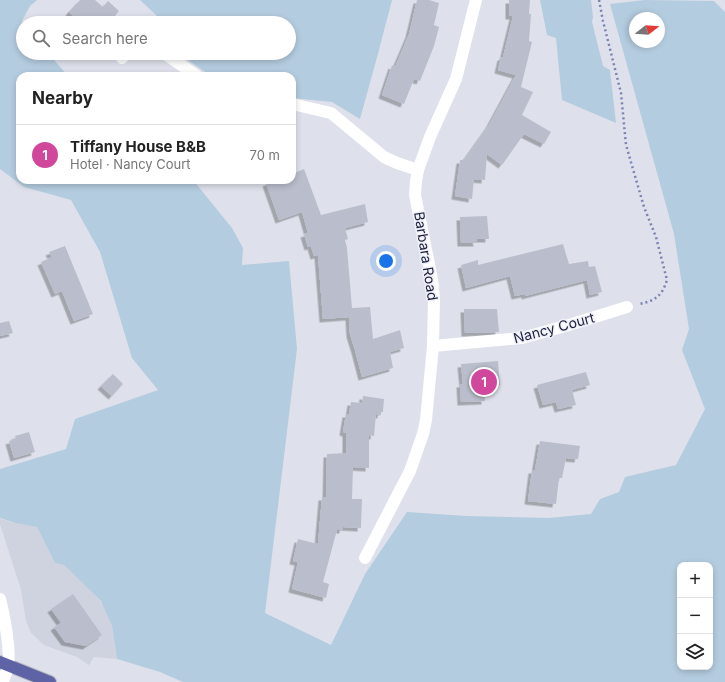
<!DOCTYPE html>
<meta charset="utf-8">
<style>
body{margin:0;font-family:Inter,sans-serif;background:#f2f2f2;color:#222}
.controls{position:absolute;right:12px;bottom:12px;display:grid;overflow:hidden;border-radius:8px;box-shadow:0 2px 6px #0003}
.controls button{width:36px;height:36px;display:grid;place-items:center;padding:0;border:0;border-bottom:1px solid #e0e0e0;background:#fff;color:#222;font:20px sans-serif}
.compass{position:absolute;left:629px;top:12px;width:36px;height:36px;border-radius:50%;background:#fff;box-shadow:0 2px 6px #0003;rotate:73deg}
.you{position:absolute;left:386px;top:261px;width:14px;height:14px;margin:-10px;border:3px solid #fff;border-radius:50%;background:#1a73e8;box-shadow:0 0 0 6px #1a73e833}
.badge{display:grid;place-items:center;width:26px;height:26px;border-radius:50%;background:#db2777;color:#fff;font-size:13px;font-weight:700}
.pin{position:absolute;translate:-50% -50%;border:2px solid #fff;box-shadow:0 1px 4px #0006}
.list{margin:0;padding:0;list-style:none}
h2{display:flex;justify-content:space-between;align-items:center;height:52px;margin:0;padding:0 16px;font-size:17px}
h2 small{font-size:13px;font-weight:400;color:#767676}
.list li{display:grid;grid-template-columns:26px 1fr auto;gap:12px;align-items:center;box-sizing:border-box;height:60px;padding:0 16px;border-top:1px solid #e0e0e0}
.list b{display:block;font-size:15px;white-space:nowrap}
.list p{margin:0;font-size:13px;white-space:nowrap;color:#767676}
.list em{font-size:13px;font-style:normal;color:#767676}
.icon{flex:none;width:22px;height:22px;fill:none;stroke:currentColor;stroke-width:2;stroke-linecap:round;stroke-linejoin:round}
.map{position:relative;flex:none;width:725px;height:682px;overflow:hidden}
.search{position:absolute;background:#fff;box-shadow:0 2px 6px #0003;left:16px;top:16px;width:280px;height:44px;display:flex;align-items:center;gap:10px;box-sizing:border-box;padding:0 14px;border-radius:22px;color:#767676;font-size:15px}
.panel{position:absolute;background:#fff;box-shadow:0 2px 6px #0003;left:16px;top:72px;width:280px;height:112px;border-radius:12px}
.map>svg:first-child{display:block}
.built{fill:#cfd3df}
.green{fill:#b4ccdf;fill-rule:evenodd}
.building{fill:#babecc;filter:url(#shadow)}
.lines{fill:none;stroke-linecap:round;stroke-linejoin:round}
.major-casing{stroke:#bcbcc5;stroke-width:14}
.path{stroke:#7b82b2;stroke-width:2.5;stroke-dasharray:2 3;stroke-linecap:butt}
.minor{stroke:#fff;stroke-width:12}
.major{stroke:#5e63a6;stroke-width:12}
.labels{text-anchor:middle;stroke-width:3;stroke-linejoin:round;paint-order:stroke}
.street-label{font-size:14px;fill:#1e203d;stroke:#eff1f8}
</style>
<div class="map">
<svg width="725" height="682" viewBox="0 0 725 682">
<defs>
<filter id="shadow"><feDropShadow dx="-3.5" dy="3.5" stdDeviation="0" flood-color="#0004"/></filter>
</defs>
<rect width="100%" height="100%" fill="#dee1eb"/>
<polygon class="built" points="0,519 15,523 37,527 55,563 64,565 98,598 105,608 112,626 117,659 94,657 89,665 77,657 44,645 31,633 26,621 21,590 0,524"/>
<g class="green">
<path d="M0 0H37L30 6 22 21 23 23V53H48L68 76H20V180H193L232 228 243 248 242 265 289 261 297 349 265 613 331 645 365 574 407 512 466 516 548 518 591 514 600 499 619 492 625 477 676 465 705 409 682 350 689 329 674 234 610 4 645 0 714 1 725 12V682H183L160 672 117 659 112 626 101 601 64 565 55 563 37 527 15 523 0 518V469L66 449 75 419 158 390 132 358 100 252 71 200 24 187 0 169ZM635 18H659V42H635ZM680 565H710V667H680Z"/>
<polygon points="140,0 392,0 379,50 360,119 332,102 292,98 292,76 211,76 178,53 289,53 289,23 155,23 157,19 156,15"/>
<polygon points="540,0 591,0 593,17 592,22 603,66 610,70 616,123 562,100 556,38 547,35"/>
</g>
<g class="building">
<polygon points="80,0 95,0 103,7 108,1 119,11 109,23 81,23 69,12"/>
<polygon points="417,0 429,0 439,3 434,25 439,27 434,46 420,81 414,79 404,104 382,95 392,65 395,67 409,34"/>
<polygon points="509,0 530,0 529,14 531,14 529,41 532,42 521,87 533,92 522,115 551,132 544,144 524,134 502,165 487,154 485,180 474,179 472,199 455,196 460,160 464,160 489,125 516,75 498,70 501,57 503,57 513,16 509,16"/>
<polygon points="304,169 321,215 365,204 368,222 345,228 348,239 345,240 347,248 352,308 370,307 373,339 400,330 404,348 390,352 393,368 362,377 355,350 350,334 349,317 323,319 318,255 314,256 311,246 308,247 304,234 308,233 302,212 279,220 266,183 274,180 292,180 292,174"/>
<polygon points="487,216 489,239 476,239 477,243 461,243 460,217"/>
<polygon points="563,244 569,264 588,261 589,267 595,266 602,292 590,295 587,280 525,296 525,294 515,296 510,276 466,288 461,265 478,260 478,265"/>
<polygon points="65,246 93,314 74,321 62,291 55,294 41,262 52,257 49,252"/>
<polygon points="464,309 497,309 499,332 465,333"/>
<polygon points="9,321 13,333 0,336 0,323"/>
<polygon points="498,361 500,385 484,386 485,401 461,402 460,384 463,384 461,364"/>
<polygon points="586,372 590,385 572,390 576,405 558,409 556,402 543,405 537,385"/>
<polygon points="113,374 123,384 112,396 101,386"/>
<polygon points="363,396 384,399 383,412 381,412 381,415 376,414 374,436 369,435 369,468 353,467 352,499 362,499 361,528 343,527 343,530 337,530 323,582 329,584 326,598 292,589 298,562 293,561 298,539 318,544 322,497 326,497 327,454 346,453 346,433 343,432 346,414 349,414 351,402 362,403"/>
<polygon points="29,432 35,452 14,458 9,441 16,439 15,436"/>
<polygon points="540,441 580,446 578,459 566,458 562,478 559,478 556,504 528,501 532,470 535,470"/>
<polygon points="73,594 102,635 86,646 65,642 54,627 61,623 51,609"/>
</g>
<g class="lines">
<g class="major-casing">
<polyline id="major" points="0,662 50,682"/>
</g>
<path class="path" d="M599 0 603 21 621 93 626 145 644 207 656 237 667 280C662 296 655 301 639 304"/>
<g class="minor">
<polyline points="164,53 197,76"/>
<polyline points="122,58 126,53"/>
<polyline points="292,104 331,113 384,157 397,163 418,170"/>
<polyline points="433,346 522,338 569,325 627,307"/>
<polyline points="365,558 410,471 423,434 426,420 433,346 434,299 432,279 415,195 416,181 418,170 430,137 456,79 476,0"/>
<path d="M0 599C4 614 11 652 8 667 7 672 4 677 3 682"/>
</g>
<use href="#major" class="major"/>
</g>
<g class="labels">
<g class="street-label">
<text transform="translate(426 256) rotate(81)" y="5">Barbara Road</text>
<text transform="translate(554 328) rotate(-15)" y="5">Nancy Court</text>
</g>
</g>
</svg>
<div class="controls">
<button>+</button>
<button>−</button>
<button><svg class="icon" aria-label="layers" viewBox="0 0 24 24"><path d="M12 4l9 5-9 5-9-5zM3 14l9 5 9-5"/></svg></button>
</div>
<svg class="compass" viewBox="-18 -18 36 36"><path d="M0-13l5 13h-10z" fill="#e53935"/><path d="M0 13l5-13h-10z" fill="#767676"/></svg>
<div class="you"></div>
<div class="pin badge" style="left:484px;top:382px;background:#d1479c">1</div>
<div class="search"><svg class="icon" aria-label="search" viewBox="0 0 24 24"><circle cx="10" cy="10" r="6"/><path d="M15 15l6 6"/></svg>Search here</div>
<section class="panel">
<h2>Nearby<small></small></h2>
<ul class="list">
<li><span class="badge" style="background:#d1479c">1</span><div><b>Tiffany House B&amp;B</b><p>Hotel · Nancy Court</p></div><em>70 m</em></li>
</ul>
</section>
</div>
